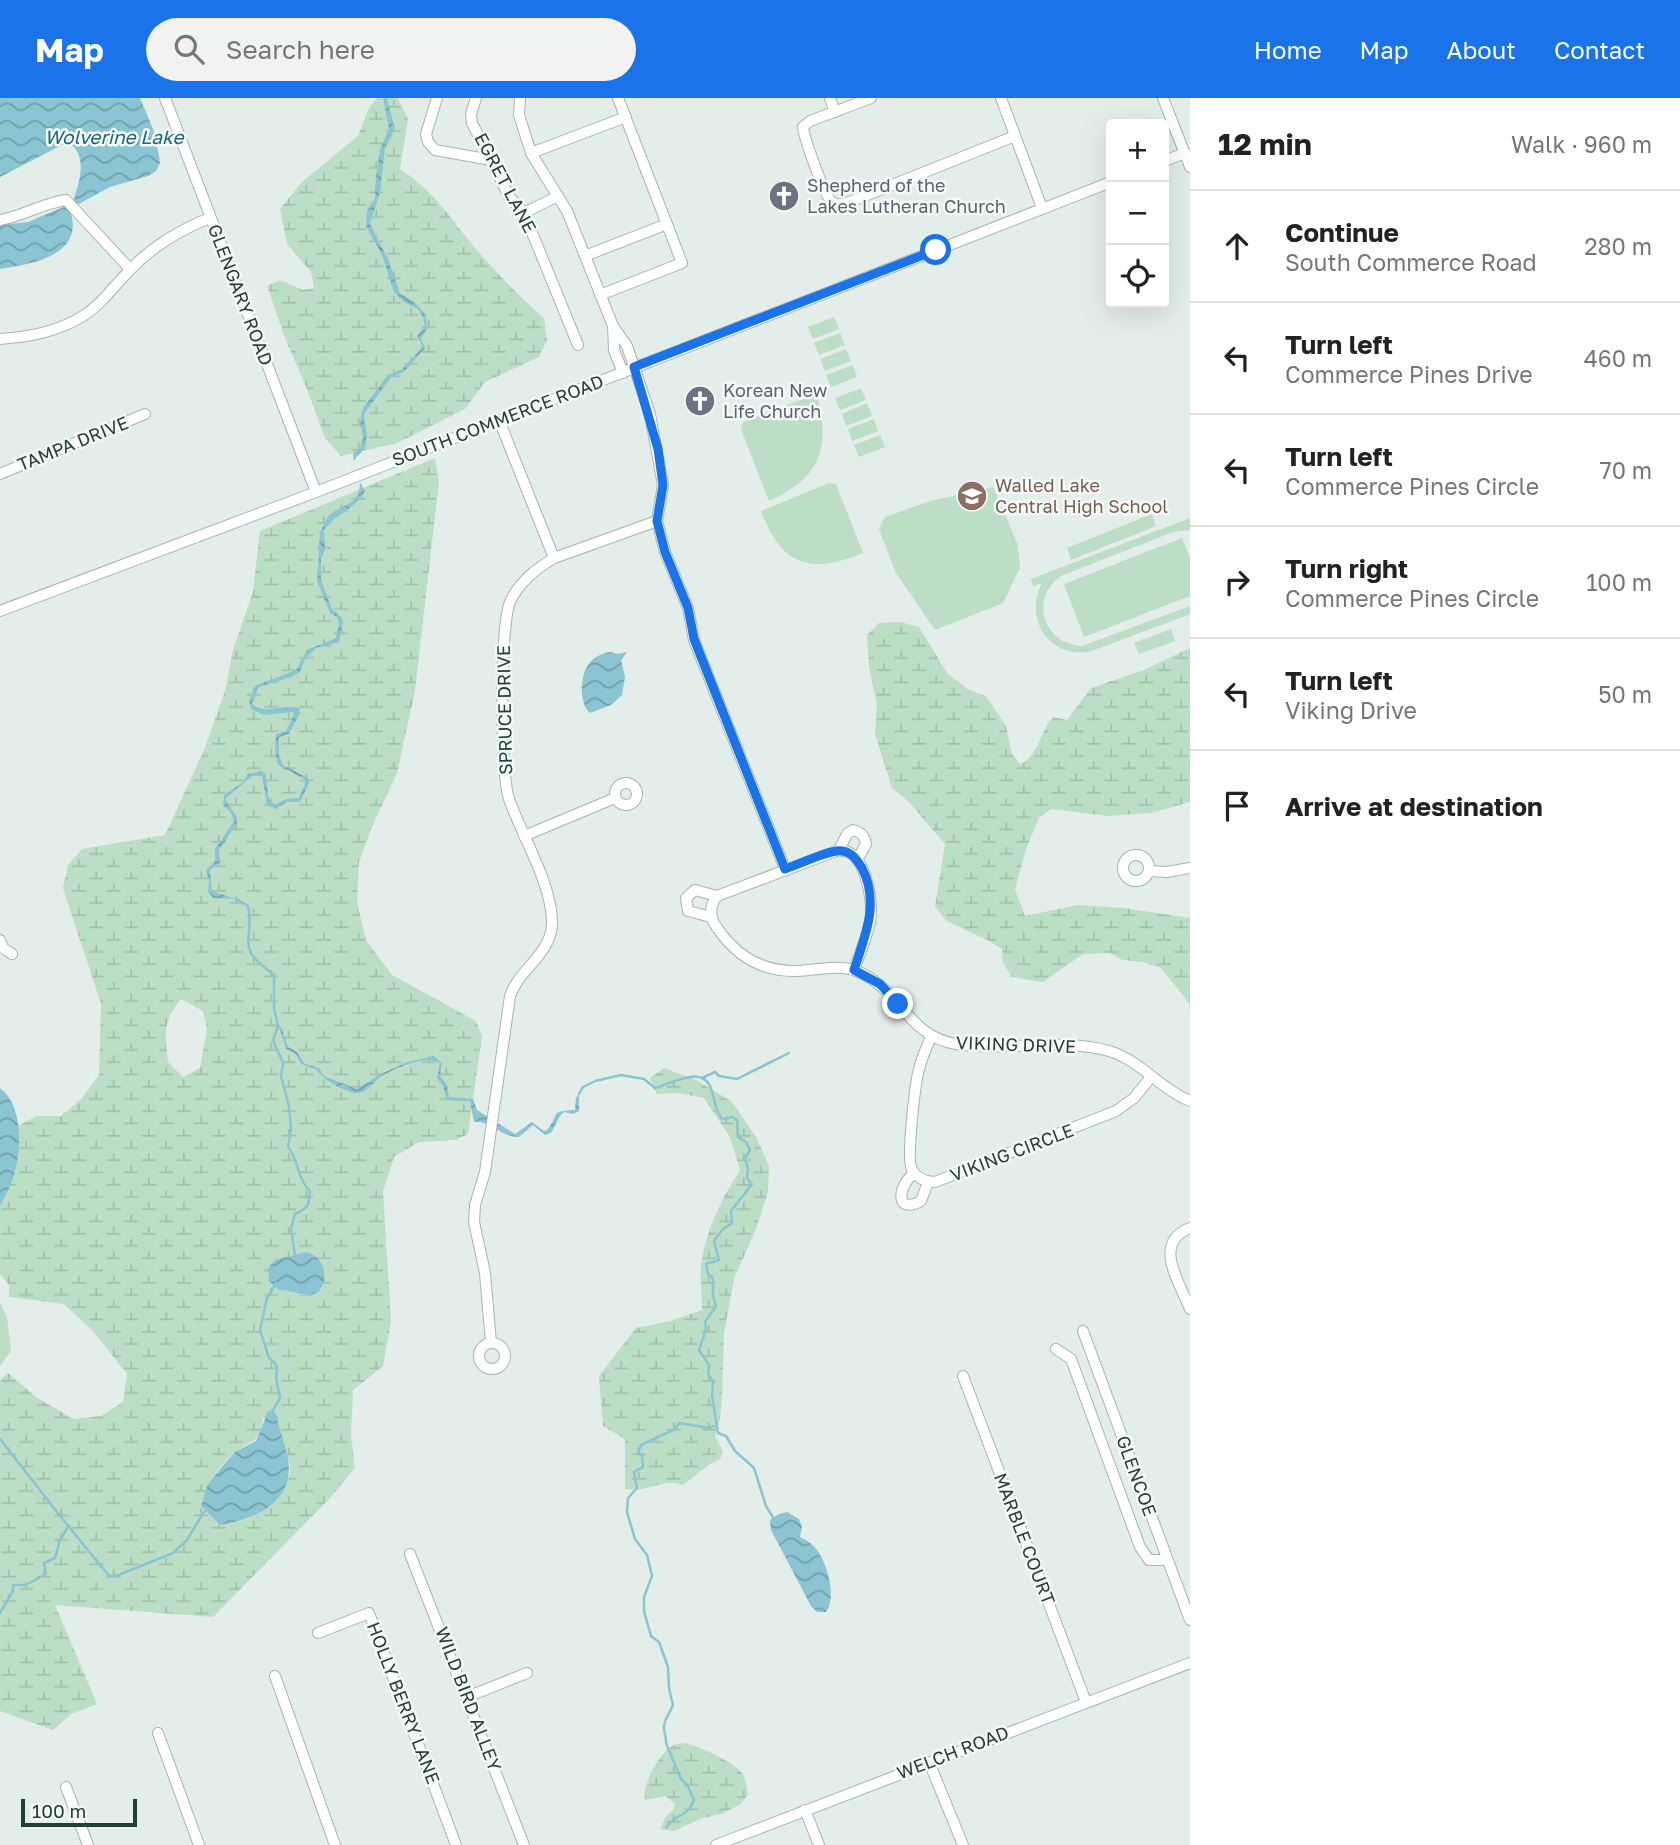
<!DOCTYPE html>
<meta charset="utf-8">
<style>
body{margin:0;font-family:"Golos Text",sans-serif;background:#f2f2f2;color:#222}
.controls{position:absolute;right:21px;top:21px;display:grid;overflow:hidden;border-radius:7px;box-shadow:0 7px 28px #0002}
.controls button{width:63px;height:63px;display:grid;place-items:center;padding:0;border:0;border-bottom:2px solid #e0e0e0;background:#fff;color:#222;font:35px sans-serif}
.scale{position:absolute;left:21px;bottom:18px;width:116px;box-sizing:border-box;padding-left:7px;border:4px solid #223f38;border-top:0;font-size:19px;line-height:24px;white-space:nowrap;color:#223f38;-webkit-text-stroke:5px #f4f9f7;paint-order:stroke}
.stop{position:absolute;width:21px;height:21px;margin:-16px;border:5px solid #1a73e8;border-radius:50%;background:#fff}
.stop.end{background:#1a73e8;border-color:#fff;box-shadow:0 2px 7px #0008}
.list{margin:0;padding:0;list-style:none}
h2{display:flex;justify-content:space-between;align-items:center;height:91px;margin:0;padding:0 28px;font-size:30px}
h2 small{font-size:23px;font-weight:400;color:#767676}
.list li{display:grid;grid-template-columns:46px 1fr auto;gap:21px;align-items:center;box-sizing:border-box;height:112px;padding:0 28px;border-top:2px solid #e0e0e0}
.list b{display:block;font-size:26px;white-space:nowrap}
.list p{margin:0;font-size:23px;white-space:nowrap;color:#767676}
.list em{font-size:23px;font-style:normal;color:#767676}
.icon{flex:none;width:38px;height:38px;fill:none;stroke:currentColor;stroke-width:2;stroke-linecap:round;stroke-linejoin:round}
.map{position:relative;flex:none;width:1190px;height:1747px;overflow:hidden}
header{display:flex;align-items:center;gap:42px;box-sizing:border-box;height:98px;padding:0 35px;background:#1a73e8;color:#fff}
header strong{font-size:33px}
nav{display:flex;gap:38px;margin-inline-start:auto;font-size:24px}
.search{width:490px;height:63px;background:#f2f2f2;display:flex;align-items:center;gap:18px;box-sizing:border-box;padding:0 24px;border-radius:38px;color:#767676;font-size:26px}
main{display:flex}
aside{flex:1;background:#fff}
.map>svg:first-child{display:block}
.wetland{fill:url(#wetland-marsh);fill-rule:evenodd}
.green{fill:#bcdec6}
.water{fill:url(#water-waves)}
.lines{fill:none;stroke-linecap:round;stroke-linejoin:round}
.stream{stroke:#8bc4d2;stroke-width:2.5}
.minor-casing{stroke:#a5b5b0;stroke-width:12}
.minor{stroke:#fff;stroke-width:10}
.route{stroke:#1a73e8;stroke-width:9}
.labels{text-anchor:middle;stroke-width:5;stroke-linejoin:round;paint-order:stroke}
.street-label{font-size:18px;fill:#223f38;stroke:#f4f9f7}
.worship-label{font-size:18px;fill:#5b616d;stroke:#f4f9f7;text-anchor:start}
.education-label{font-size:18px;fill:#785e54;stroke:#f4f9f7;text-anchor:start}
.water-label{font-size:19px;font-style:italic;fill:#1b677b;stroke:#f4f9f7}
</style>
<header>
<strong>Map</strong>
<div class="search"><svg class="icon" aria-label="search" viewBox="0 0 24 24"><circle cx="10" cy="10" r="6"/><path d="M15 15l6 6"/></svg>Search here</div>
<nav><a>Home</a><a>Map</a><a>About</a><a>Contact</a></nav>
</header>
<main>
<div class="map">
<svg width="1190" height="1747" viewBox="0 0 1190 1747">
<defs>
<pattern id="wetland-marsh" width="20" height="14" patternUnits="userSpaceOnUse" patternTransform="scale(1.75)"><rect width="20" height="14" fill="#bcdec6"/><path d="M1 5h8M5 5V1M11 12h8M15 12V8" fill="none" stroke="#a1c0ab"/></pattern>
<pattern id="water-waves" width="16" height="10" patternUnits="userSpaceOnUse" patternTransform="scale(1.75)"><rect width="16" height="10" fill="#8bc4d2"/><path d="M0 5q4-4 8 0t8 0" fill="none" stroke="#71a1ab"/></pattern>
</defs>
<rect width="100%" height="100%" fill="#e3ede9"/>
<g class="wetland">
<path d="M377 0H398L408 21 400 71C433 92 451 121 475 150 497 175 519 199 544 220L547 242 539 259 485 284 465 311 397 345 341 358 325 340 307 291 285 240 267 188 280 182 303 192 314 190 311 174 287 146 280 111 302 84 358 38 369 10Z"/>
<path d="M435 360 439 383 415 593 397 675 371 731 359 764 357 805 366 842 392 877 476 923 482 938 468 1036 456 1042 419 1044 394 1059 383 1093 391 1223 383 1268 353 1292 351 1336 355 1370 331 1399 213 1519 55 1507 97 1606 71 1616 53 1632 0 1613V1282L8 1275 37 1300 74 1321 101 1318 123 1304 127 1276 92 1232 64 1206 9 1199V1187L0 1176V1108L16 1071 18 1028 37 1018H61L81 1001 99 977 101 906 63 790 68 767 82 751 165 737 204 652 225 593 233 552 253 494 260 433ZM181 901 203 913 207 931 200 970 183 979 168 964C165 936 162 924 181 901ZM320 1161 324 1175 320 1193C302 1203 287 1191 270 1184L268 1171ZM276 1317C277 1337 291 1355 290 1376 289 1381 285 1386 283 1390 267 1415 248 1424 219 1426L201 1407C206 1387 218 1369 233 1356 251 1341 259 1348 263 1320Z"/>
<path d="M900 524 919 529 947 575 969 592 986 598 1006 628 1012 656 1020 666C1038 660 1040 633 1053 619L1067 622 1091 590 1144 572 1190 550V704L1151 715 1107 718 1051 711 1039 720 1026 751 1015 791 1025 818 1078 807 1123 810 1190 820V914L1189 905 1161 870 1143 864 1123 862 1109 855 1083 856 1043 884 1012 879 1003 865 1002 851 989 843 947 823 935 809 945 746 909 704 892 690 875 636 877 606 869 569 867 537 879 525Z"/>
<path d="M664 970 696 982 731 1003 756 1039 769 1068 768 1094 756 1131 734 1181 724 1235 722 1302 720 1321 715 1339 723 1353 720 1361 710 1366 683 1387C668 1382 657 1388 643 1391 638 1392 631 1391 625 1391V1341L603 1328 599 1278 636 1230 671 1223 702 1212C702 1197 700 1182 701 1168 706 1132 721 1102 740 1072L730 1039 704 1000 678 995 657 996 650 980Z"/>
<path d="M686 1645C697 1647 735 1665 741 1674 746 1680 746 1688 748 1696L741 1706 721 1716 700 1721 674 1733 660 1731 666 1718 673 1712 675 1706 665 1698 645 1702C641 1688 660 1653 674 1647 677 1645 682 1646 686 1645Z"/>
</g>
<g class="green">
<polygon points="834,219 839,231 813,241 808,229"/>
<polygon points="840,235 845,247 819,257 814,245"/>
<polygon points="846,251 851,263 825,273 820,261"/>
<polygon points="853,267 857,279 831,289 826,277"/>
<polygon points="861,290 866,302 840,312 835,300"/>
<path d="M816 296C832 349 820 380 769 403L741 331 743 324Z"/>
<polygon points="867,305 872,318 846,328 842,316"/>
<polygon points="874,321 878,333 852,343 848,331"/>
<polygon points="880,337 885,349 859,359 854,347"/>
<path d="M829 385 836 386 863 455C809 477 782 468 761 413Z"/>
<polygon points="993,389 1018,447 1020,470 1003,505 935,532 896,475 879,431 885,419 930,403"/>
<polygon points="1152,416 1156,428 1071,462 1067,450"/>
<path d="M1190 420V432L1173 434 1061 478C1029 500 1043 546 1082 548L1190 508V516L1089 554C1048 560 1024 520 1042 485L1033 488 1031 481Z"/>
<polygon points="1182,440 1190,461 1190,498 1084,539 1064,486"/>
<polygon points="1171,531 1175,543 1139,556 1134,545"/>
<polygon points="0,1205 7,1219 11,1253 0,1268"/>
</g>
<g class="water">
<path d="M0 0H140L153 31 159 57 160 65 156 73 148 78 110 89 75 108 71 115C83 158 32 166 0 171V127L28 124 73 105C78 86 88 63 72 47H62L0 79Z"/>
<path d="M383 0H387L394 28 392 38 385 50 380 94 370 126 388 161 400 195 414 204 426 217 427 231 421 241 425 250 404 274 392 278 364 316C364 328 370 339 364 351 361 356 356 358 354 363L353 355 360 351 363 339 360 324 363 310 388 277 401 272 421 251 422 247 417 238 425 228 423 219 418 211 404 204 394 194 382 157 366 128 367 113 375 100 376 78 380 51 389 31Z"/>
<path d="M360 384 365 393C355 412 337 414 324 432L325 453 321 460V482L332 511 341 519 343 523 339 544 316 550 305 561 300 574 291 579 259 589 252 606C267 618 283 605 299 610L300 615 289 636 279 639V657L283 667 308 680 309 685 300 704H287L275 711 267 706 262 678H252L225 701 237 719V725L219 752 220 764 210 772 212 793 236 801 213 800 208 793 209 783 206 772 215 763V751L234 723 231 715 223 707 224 697 243 684 248 676 261 673 266 676 268 698 274 707 286 701 299 700 305 686 304 681 278 667 275 654 276 636 286 633 294 617 293 614 264 617 251 611 249 603 255 588 296 572 307 552 336 540 339 525 337 519 330 515 317 483 320 434 329 417 353 403 359 396Z"/>
<path d="M611 554 618 556 627 554 621 562 625 579 622 597 611 607 590 615C579 605 580 579 588 567 593 559 602 555 611 554Z"/>
<path d="M278 926 282 931 288 949 296 953 305 966 319 970 324 978 357 991 379 977 407 964 434 958 442 965 440 978 447 987 449 999 473 1001 477 1012 515 1036 532 1024 544 1033 547 1032C561 1015 549 1013 575 1012L576 1000 579 996V1013L573 1016 564 1014 560 1018 551 1035 545 1037 533 1027 519 1039C502 1040 489 1021 474 1024L470 1003 447 1002 443 988 437 980 440 965C427 956 392 971 379 980 374 984 369 991 362 994 351 999 321 981 316 971L301 966 296 956 286 951Z"/>
<path d="M0 990C22 1006 22 1048 15 1073 12 1085 6 1097 0 1108Z"/>
<path d="M306 1154C325 1159 329 1178 319 1194 303 1201 295 1192 279 1192L269 1183 268 1171 275 1162Z"/>
<path d="M268 1313 276 1315C278 1329 283 1339 286 1352 300 1399 261 1421 220 1427L201 1408 207 1388 219 1372 235 1354 256 1343Z"/>
<path d="M787 1414 799 1421 802 1429 800 1439C803 1441 807 1442 810 1445 826 1456 838 1499 826 1514H817L811 1508 771 1432 770 1422 779 1416Z"/>
</g>
<g class="lines">
<g class="stream">
<path d="M236 801 247 807 249 812C252 851 237 849 274 877V910L278 928 273 942 283 965 281 978 289 1008 291 1031 288 1049C298 1060 298 1083 310 1093 308 1108 310 1109 295 1116L291 1131 295 1157"/>
<polyline points="702,980 715,974 719,978 737,981 789,955"/>
<path d="M579 996 583 989 595 983 621 977 644 981 655 990C669 987 700 967 710 988 715 999 714 1011 722 1021L733 1019 737 1022 738 1039 746 1044 750 1052 745 1060 748 1071 747 1080 752 1086 731 1113 732 1125 723 1131 714 1143 719 1162 706 1166 708 1176 713 1180V1198L716 1208 705 1224 706 1232 699 1252 709 1267 708 1276 713 1284 712 1298 718 1335 726 1338 735 1353 754 1370 766 1408 774 1421"/>
<polyline points="271,1316 280,1300 276,1280 277,1271 275,1265 269,1260 260,1232 267,1200 276,1185"/>
<polyline points="0,1341 61,1419 109,1478 116,1478 173,1455 187,1442 203,1415 208,1411"/>
<polyline points="0,1515 13,1493 13,1487 26,1487 46,1476 44,1465 55,1460 60,1442 69,1427"/>
<path d="M666 1730C673 1717 690 1718 694 1702L688 1688 681 1681 666 1645C667 1639 663 1634 664 1628 665 1620 670 1615 673 1607L669 1590 668 1569 659 1544 651 1538 644 1513V1499L652 1478 647 1457 635 1441 627 1414 628 1400 637 1390 634 1374 643 1369 642 1358 638 1354 641 1347 673 1332 680 1325 709 1330 714 1328"/>
</g>
<g class="minor-casing">
<g id="minor">
<polyline points="165,0 316,394"/>
<polyline points="437,0 426,36 428,44 435,52 491,62"/>
<polyline points="476,0 471,16 472,25 509,98 524,115 578,247"/>
<polyline points="520,0 519,17 531,55 567,113 613,228 627,248 650,316 663,387 657,423 665,454 688,510 694,542 785,771"/>
<polyline points="830,0 835,14"/>
<path d="M871 0 810 23 803 29C804 40 824 96 831 103 836 108 841 106 847 105L1015 38"/>
<polyline points="1001,0 1042,110"/>
<polyline points="1163,0 1190,69"/>
<polyline points="531,55 626,19"/>
<polyline points="1164,63 1185,55"/>
<polyline points="524,115 558,98"/>
<path d="M0 122C24 118 43 105 66 102L130 171"/>
<polyline points="585,158 667,126"/>
<polyline points="600,197 682,165 618,0"/>
<polyline points="613,228 614,252 623,275"/>
<path d="M0 241C29 239 57 234 83 218 102 206 113 189 129 173 150 150 181 131 210 120"/>
<polyline points="499,322 554,460"/>
<polyline points="0,376 145,316"/>
<polyline points="0,513 316,394 1111,84"/>
<circle cx="626" cy="696" r="11"/>
<polyline points="524,738 615,700"/>
<path d="M839 752 847 736 853 732C861 734 865 738 866 746L857 762"/>
<circle cx="1136" cy="770" r="13"/>
<polyline points="1149,773 1167,774 1190,770"/>
<polyline points="711,819 688,813 686,800 695,792 717,798"/>
<polyline points="0,842 3,850 12,856"/>
<path d="M854 872C860 854 869 836 871 818 872 801 866 764 850 755 847 753 843 753 839 752L717 798C709 809 709 820 718 831 740 863 770 877 809 872 824 871 841 867 856 873 900 889 906 938 956 946 1005 954 1061 939 1109 953 1140 962 1160 991 1190 1003"/>
<path d="M931 939C926 950 921 962 918 975 915 990 906 1061 912 1072 917 1080 926 1084 935 1084L1116 1013 1134 1000 1151 979"/>
<path d="M914 1075C897 1089 895 1117 921 1103L928 1084"/>
<path d="M1190 1130C1152 1145 1179 1183 1190 1211"/>
<polyline points="1083,1233 1190,1522"/>
<path d="M491 1245 485 1175 474 1124 475 1107 485 1074 510 898C519 871 551 856 552 826 553 788 522 738 509 701 500 674 500 529 510 504 519 484 536 471 554 460L657 423"/>
<circle cx="492" cy="1258" r="13"/>
<polyline points="1056,1251 1071,1261 1140,1449 1149,1462 1167,1462"/>
<polyline points="963,1278 1086,1604"/>
<polyline points="410,1456 524,1747"/>
<polyline points="318,1535 369,1515 456,1747"/>
<polyline points="275,1578 335,1747"/>
<polyline points="467,1599 527,1575"/>
<polyline points="158,1635 199,1747"/>
<polyline points="929,1664 963,1747"/>
<polyline points="66,1689 88,1747"/>
<polyline points="805,1712 819,1747"/>
<polyline points="716,1747 1190,1565"/>
</g>
</g>
<use href="#minor" class="minor"/>
</g>
<g class="lines">
<path class="route" d="M898 906 880 886 854 872C865 838 880 805 862 770 857 762 852 754 842 753 830 751 798 767 785 771L694 541 688 510 665 454 657 423 663 387 658 351 634 269 936 152"/>
</g>
<defs>
<g id="church-disc" transform="scale(1.575)"><circle r="9.5" fill="#6b7280" stroke="#f4f9f7"/><path d="M-1.2-6h2.4v3.5h3.3v2.4h-3.3V6h-2.4V-.1h-3.3v-2.4h3.3Z" fill="#fff"/></g>
<g id="school-disc" transform="scale(1.575)"><circle r="9.5" fill="#8d6e63" stroke="#f4f9f7"/><path d="M0-5L7-2L0 1L-7-2ZM-4 1L0 2.5L4 1V4Q0 6-4 4Z" fill="#fff"/></g>
</defs>
<g fill-rule="evenodd">
<use href="#church-disc" x="784" y="98"/>
<use href="#church-disc" x="700" y="303"/>
<use href="#school-disc" x="972" y="398"/>
</g>
<g class="labels">
<g class="street-label">
<text transform="translate(505 85) rotate(62)" y="6">EGRET LANE</text>
<text transform="translate(240 197) rotate(69)" y="6">GLENGARY ROAD</text>
<text transform="translate(498 323) rotate(-21)" y="6">SOUTH COMMERCE ROAD</text>
<text transform="translate(73 346) rotate(-22)" y="6">TAMPA DRIVE</text>
<text transform="translate(505 612) rotate(-91)" y="6">SPRUCE DRIVE</text>
<text transform="translate(1016 947) rotate(2)" y="6">VIKING DRIVE</text>
<text transform="translate(1012 1055) rotate(-21)" y="6">VIKING CIRCLE</text>
<text transform="translate(1136 1378) rotate(70)" y="6">GLENCOE</text>
<text transform="translate(1024 1441) rotate(69)" y="6">MARBLE COURT</text>
<text transform="translate(468 1601) rotate(69)" y="6">WILD BIRD ALLEY</text>
<text transform="translate(403 1605) rotate(69)" y="6">HOLLY BERRY LANE</text>
<text transform="translate(953 1655) rotate(-21)" y="6">WELCH ROAD</text>
</g>
<g class="worship-label">
<text x="807" y="94">Shepherd of the<tspan x="807" dy="21">Lakes Lutheran Church</tspan></text>
<text x="723" y="299">Korean New<tspan x="723" dy="21">Life Church</tspan></text>
</g>
<g class="education-label">
<text x="995" y="394">Walled Lake<tspan x="995" dy="21">Central High School</tspan></text>
</g>
<g class="water-label">
<text x="114" y="46">Wolverine Lake</text>
</g>
</g>
</svg>
<div class="controls">
<button>+</button>
<button>−</button>
<button><svg class="icon" aria-label="locate" viewBox="0 0 24 24"><circle cx="12" cy="12" r="6"/><path d="M12 2v4M12 18v4M2 12h4M18 12h4"/></svg></button>
</div>
<div class="scale">100 m</div>
<div class="stop" style="left:936px;top:152px"></div>
<div class="stop end" style="left:898px;top:906px"></div>
</div>
<aside>
<h2>12 min<small>Walk · 960 m</small></h2>
<ul class="list">
<li><svg class="icon" aria-label="ahead" viewBox="0 0 24 24"><path d="M12 20V5M6 11l6-6 6 6"/></svg><div><b>Continue</b><p>South Commerce Road</p></div><em>280 m</em></li>
<li><svg class="icon" aria-label="left" viewBox="0 0 24 24"><path d="M17 20v-9H6M10 6l-5 5 5 5"/></svg><div><b>Turn left</b><p>Commerce Pines Drive</p></div><em>460 m</em></li>
<li><svg class="icon" aria-label="left" viewBox="0 0 24 24"><path d="M17 20v-9H6M10 6l-5 5 5 5"/></svg><div><b>Turn left</b><p>Commerce Pines Circle</p></div><em>70 m</em></li>
<li><svg class="icon" aria-label="right" viewBox="0 0 24 24"><path d="M7 20v-9h11M14 6l5 5-5 5"/></svg><div><b>Turn right</b><p>Commerce Pines Circle</p></div><em>100 m</em></li>
<li><svg class="icon" aria-label="left" viewBox="0 0 24 24"><path d="M17 20v-9H6M10 6l-5 5 5 5"/></svg><div><b>Turn left</b><p>Viking Drive</p></div><em>50 m</em></li>
<li><svg class="icon" aria-label="arrive" viewBox="0 0 24 24"><path d="M6 21V4h12l-3 4 3 4H6"/></svg><div><b>Arrive at destination</b></div></li>
</ul>
</aside>
</main>
